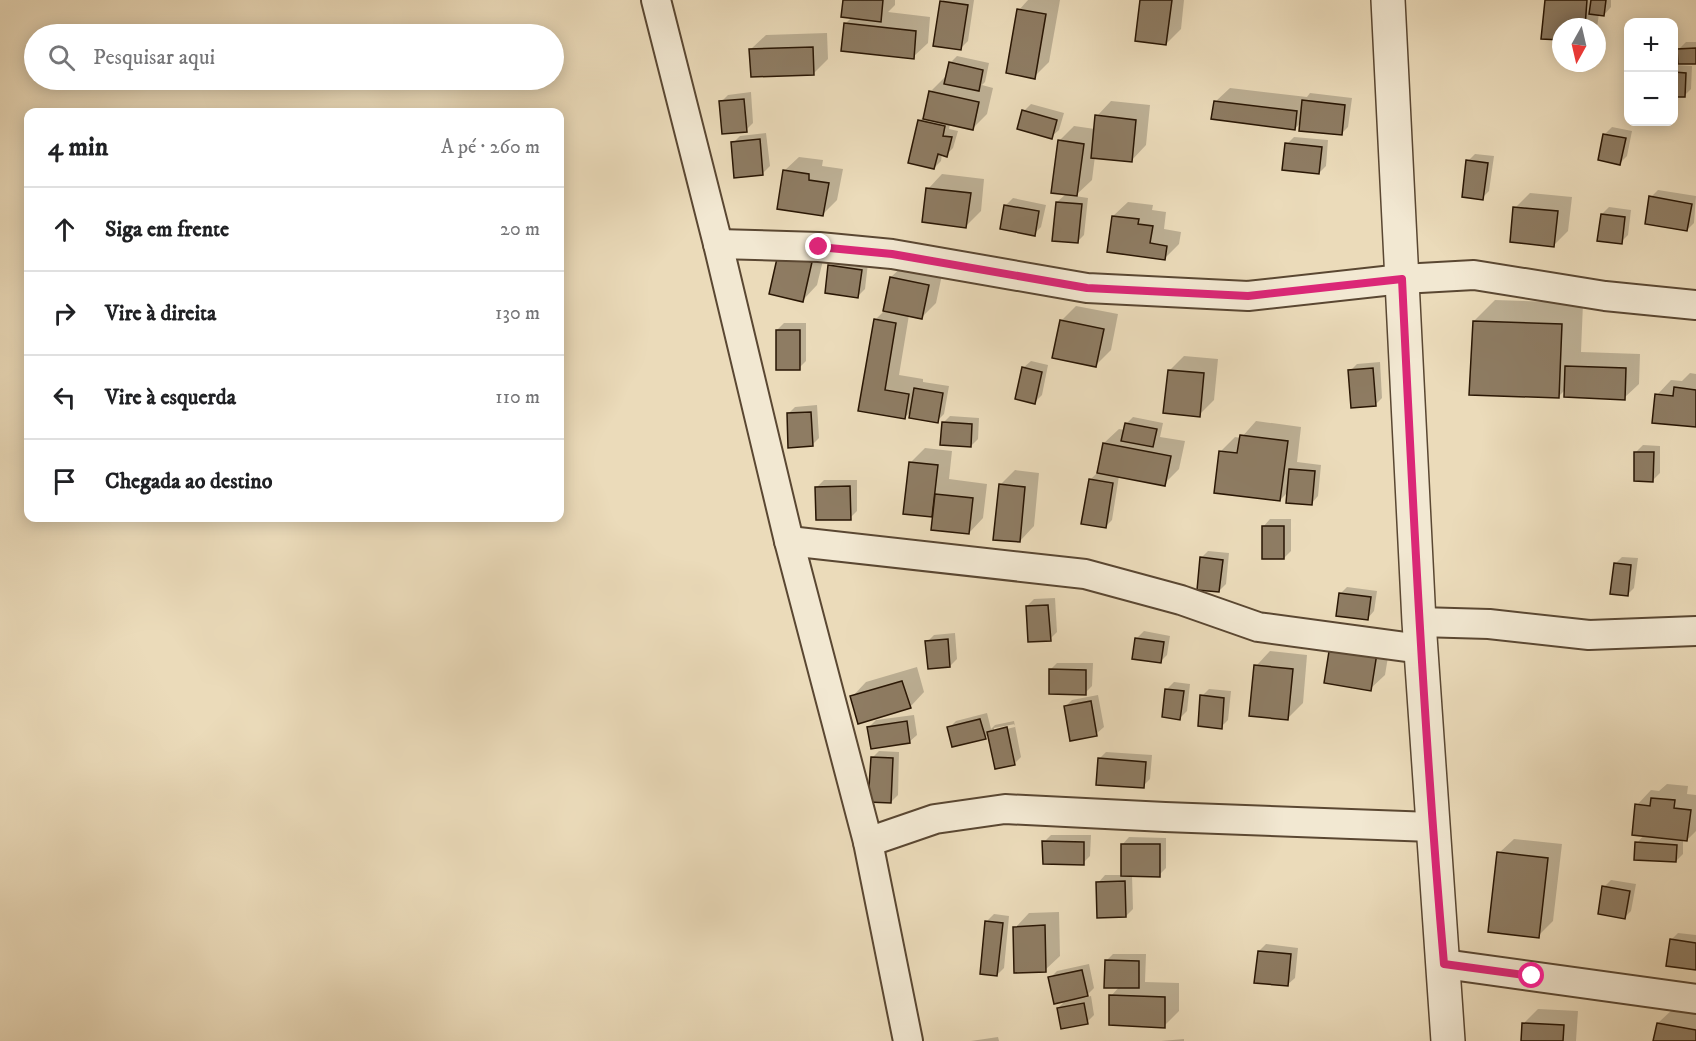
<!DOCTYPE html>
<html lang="pt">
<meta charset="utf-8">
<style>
body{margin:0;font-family:"IM FELL DW Pica",serif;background:#f2f2f2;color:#202124}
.controls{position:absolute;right:18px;top:18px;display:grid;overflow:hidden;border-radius:12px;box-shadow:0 3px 15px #0003}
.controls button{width:54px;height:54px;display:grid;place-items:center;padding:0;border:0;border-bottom:2px solid #e0e0e0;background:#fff;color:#202124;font:30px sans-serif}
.compass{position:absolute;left:1552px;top:18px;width:54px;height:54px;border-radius:50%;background:#fff;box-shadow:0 3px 15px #0003;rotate:188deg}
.stop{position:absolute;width:18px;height:18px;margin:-14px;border:4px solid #db2777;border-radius:50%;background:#fff}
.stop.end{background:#db2777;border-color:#fff;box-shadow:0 2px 6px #0008}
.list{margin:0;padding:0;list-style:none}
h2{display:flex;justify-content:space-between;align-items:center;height:78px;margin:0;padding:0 24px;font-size:26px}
h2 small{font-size:20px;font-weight:400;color:#757577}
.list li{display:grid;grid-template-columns:39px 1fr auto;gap:18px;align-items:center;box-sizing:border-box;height:84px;padding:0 24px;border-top:2px solid #e0e0e0}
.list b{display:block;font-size:22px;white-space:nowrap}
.list em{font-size:20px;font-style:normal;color:#757577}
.icon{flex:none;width:33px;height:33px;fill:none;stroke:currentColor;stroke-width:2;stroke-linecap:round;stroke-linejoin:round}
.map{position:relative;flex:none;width:1696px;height:1041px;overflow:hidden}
.search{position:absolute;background:#fff;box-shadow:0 3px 15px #0003;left:24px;top:24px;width:540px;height:66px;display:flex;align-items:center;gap:15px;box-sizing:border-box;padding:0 21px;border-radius:33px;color:#757577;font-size:22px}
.panel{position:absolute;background:#fff;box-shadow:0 3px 15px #0003;left:24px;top:108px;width:540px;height:414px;border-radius:12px}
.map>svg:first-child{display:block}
.shadow{fill:#0003;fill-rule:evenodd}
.building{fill:#8e7c63;stroke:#291604;stroke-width:1.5}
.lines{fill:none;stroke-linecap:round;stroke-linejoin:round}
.minor-casing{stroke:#5a4732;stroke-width:32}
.tertiary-casing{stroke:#5a4732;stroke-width:36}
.minor{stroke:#f2e8d2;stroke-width:28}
.tertiary{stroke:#f2e8d2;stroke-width:33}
.route{stroke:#db2777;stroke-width:8}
</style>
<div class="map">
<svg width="1696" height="1041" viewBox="0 0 1696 1041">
<rect width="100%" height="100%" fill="#ebdbba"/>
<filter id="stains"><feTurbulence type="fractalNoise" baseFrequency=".00333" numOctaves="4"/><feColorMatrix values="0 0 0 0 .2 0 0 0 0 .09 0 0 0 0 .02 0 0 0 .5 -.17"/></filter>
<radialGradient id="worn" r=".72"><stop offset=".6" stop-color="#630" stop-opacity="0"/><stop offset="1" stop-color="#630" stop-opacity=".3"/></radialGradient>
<g class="shadow">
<polygon points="844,0 895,0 895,5 888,12 930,17 928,43 913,57 845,24 852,17"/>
<polygon points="943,0 974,0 968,41 961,48 942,2"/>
<polygon points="1028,0 1060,0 1049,62 1034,77 1019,10"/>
<polygon points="1141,0 1184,0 1181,29 1166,44"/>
<polygon points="1546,0 1611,0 1611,7 1604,15 1599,14 1597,27 1561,27 1561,39"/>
<polygon points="827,33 828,59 813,74 751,49 766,35"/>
<polygon points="1686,42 1696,42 1696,62 1679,49"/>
<polygon points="957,56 989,63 985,82 982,85 993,88 987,114 972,129 950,124 949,129 958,131 953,148 946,155 942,154 941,161 934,168 920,120 926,115 931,91 945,77 947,77 950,63"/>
<polygon points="1674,65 1692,66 1691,89 1684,96 1674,95"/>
<polygon points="1230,88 1307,97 1310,93 1352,98 1348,127 1341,134 1301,122 1295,129 1215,102"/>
<polygon points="751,92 753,123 746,130 721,102 728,95"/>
<polygon points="1111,101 1150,105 1146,145 1132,160 1095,156 1092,180 1075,196 1088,198 1084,235 1077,242 1057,202 1066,194 1059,141 1074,126 1095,129 1097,116"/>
<polygon points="1031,104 1064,113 1059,130 1051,137 1024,111"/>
<polygon points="1612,127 1632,131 1627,156 1620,163 1605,134"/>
<polygon points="766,133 770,166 763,173 733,143 740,136"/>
<polygon points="1294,137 1328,140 1326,166 1319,173 1287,144"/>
<polygon points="1475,154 1494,156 1489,191 1482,198 1468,161"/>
<polygon points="799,157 823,160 822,166 843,169 837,200 823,214 784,171"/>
<polygon points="942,174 984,179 981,211 966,226 928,189"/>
<polygon points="1658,190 1696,196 1694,223 1687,230 1651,197"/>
<polygon points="1530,193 1572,197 1568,231 1553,246 1515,208"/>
<polygon points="1013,198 1046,205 1041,227 1034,234 1002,228 1006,205"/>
<polygon points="1128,202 1153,205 1152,210 1166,212 1164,229 1181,232 1179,244 1165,258 1113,216"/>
<polygon points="1609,207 1631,210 1628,235 1621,242 1602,214"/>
<polygon points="826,248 817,285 803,300 779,255"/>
<polygon points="837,259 868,263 865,289 858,296 830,266"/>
<polygon points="906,263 943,270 936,303 922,317 909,315 899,375 923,379 923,382 949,386 944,414 937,421 912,411 905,417 860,410 875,320 885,310 891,277"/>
<polygon points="1495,300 1583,303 1581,352 1640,354 1639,384 1624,398 1566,389 1558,397 1474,321"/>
<polygon points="1076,306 1118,314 1111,350 1096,365 1061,321"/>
<polygon points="784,323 806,323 806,361 799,368 777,330"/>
<polygon points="1184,356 1218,359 1214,400 1199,415 1169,371"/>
<polygon points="1031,361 1048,365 1042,395 1035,402 1023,368"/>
<polygon points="1380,362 1382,398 1375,405 1350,371 1357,364"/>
<polygon points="1690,373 1696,374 1696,426 1657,395 1671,380 1682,381"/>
<polygon points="817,405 819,438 812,445 788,414 795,407"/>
<polygon points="950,416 979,418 978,439 971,446 943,423"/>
<polygon points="1133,417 1163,423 1160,437 1185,441 1179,469 1164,484 1119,476 1112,520 1105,527 1090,480 1097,473 1104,443 1119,429 1125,430 1126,424"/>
<polygon points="1256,421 1301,427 1297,462 1321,465 1318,496 1311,504 1289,491 1280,500 1220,452 1235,437 1241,438"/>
<polygon points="1643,445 1660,446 1660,473 1653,480 1636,452"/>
<polygon points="925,448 952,451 949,479 987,484 983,518 969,533 934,516 905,513 910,463"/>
<polygon points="1015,470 1039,473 1034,526 1020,541 1000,485"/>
<polygon points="824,480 857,480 857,511 850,518 817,487"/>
<polygon points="1270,519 1291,519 1291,551 1284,558 1263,527"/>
<polygon points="1208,551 1229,553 1226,584 1219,591 1201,558"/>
<polygon points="1622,557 1638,558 1634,588 1627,595 1615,564"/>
<polygon points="1347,587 1377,591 1374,611 1367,619 1340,594"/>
<polygon points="1055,598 1057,632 1050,639 1027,606 1034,599"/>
<polygon points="1144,631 1170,636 1167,655 1160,662 1137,638"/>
<polygon points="955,633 957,659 950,666 927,642 934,635"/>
<polygon points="1391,639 1385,675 1370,689 1325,681"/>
<polygon points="1270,651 1307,655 1303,703 1288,718 1256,666"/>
<polygon points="1057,663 1093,663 1092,686 1085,693 1050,670"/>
<polygon points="917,667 924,692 910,707 852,697 866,682"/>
<polygon points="1174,682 1190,684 1187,711 1180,718 1167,689"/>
<polygon points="1209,689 1231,691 1228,720 1221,727 1202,696"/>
<polygon points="1098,695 1104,727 1096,734 1065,707 1072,700"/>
<path d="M987 713 991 729 995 725 1014 721 1021 757 1014 764 989 734 985 738 949 728 956 721ZM1015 724V727L994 732V728Z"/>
<polygon points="914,715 917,735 909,742 869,727 876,720"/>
<polygon points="879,751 899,752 898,795 891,802 872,758"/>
<polygon points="1106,752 1152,755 1150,779 1143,786 1099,759"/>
<polygon points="1667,784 1688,786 1687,794 1696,795 1696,831 1687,840 1683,839 1683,854 1676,861 1637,843 1644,835 1637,805 1651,790 1659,791"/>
<polygon points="1051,835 1091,835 1090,856 1083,863 1044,842"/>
<polygon points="1129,837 1166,838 1166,868 1159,875 1132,875 1133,909 1126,916 1098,883 1105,875 1122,875 1122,845"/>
<polygon points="1514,839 1562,844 1553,921 1538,936 1499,853"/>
<polygon points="1611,880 1636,884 1631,911 1624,918 1604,887"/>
<polygon points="1059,912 1060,956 1045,970 1015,928 1029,913"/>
<polygon points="994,914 1009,916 1004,968 997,975 987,921"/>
<polygon points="1678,933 1696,935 1696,968 1671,940"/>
<polygon points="1266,944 1298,948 1295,978 1287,985 1259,951"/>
<polygon points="1113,954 1146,954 1145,982 1179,983 1179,1011 1164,1026 1111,996 1120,986 1106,961"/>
<polygon points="1089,964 1094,988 1084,998 1091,996 1094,1015 1087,1022 1058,1008 1067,999 1050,978 1057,971"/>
<polygon points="1538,1009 1578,1011 1576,1041 1523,1041 1524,1023"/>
<polygon points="1673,1009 1696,1013 1696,1041 1655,1041 1658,1023"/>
<polygon points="998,1037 999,1041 971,1041"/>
<polygon points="1184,1039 1184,1041 1160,1041 1161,1041"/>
</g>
<g class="building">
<polygon points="843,0 883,0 881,22 841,17"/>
<polygon points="1140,0 1172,0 1166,45 1135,41"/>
<polygon points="1545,0 1587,0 1585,27 1561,27 1561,40 1541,39"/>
<polygon points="1591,0 1606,0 1604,16 1589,14"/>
<polygon points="940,1 968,5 961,50 933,46"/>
<polygon points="1017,9 1046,14 1035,79 1006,73"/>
<polygon points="844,23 916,31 914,59 841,51"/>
<polygon points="813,47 814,75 751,77 749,49"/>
<polygon points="1696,48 1696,64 1678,64 1677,49"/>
<polygon points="949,62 983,70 979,91 944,84"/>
<polygon points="1674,72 1686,73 1685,97 1674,97"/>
<polygon points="929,91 979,102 973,130 923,119"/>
<polygon points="744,99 747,132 722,134 719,101"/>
<polygon points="1302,100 1345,105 1342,135 1299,131"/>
<polygon points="1214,101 1297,111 1295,130 1211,119"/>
<polygon points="1022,110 1057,120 1052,139 1017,129"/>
<polygon points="1095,115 1136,120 1132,162 1091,158"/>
<polygon points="918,120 945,126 943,136 952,137 947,157 938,154 934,169 908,163"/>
<polygon points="1603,134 1626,138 1620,165 1598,160"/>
<polygon points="760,139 763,175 734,178 731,142"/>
<polygon points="1058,140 1084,144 1077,196 1051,193"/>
<polygon points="1285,143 1322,147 1319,174 1282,170"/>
<polygon points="1466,160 1488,163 1483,200 1462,197"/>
<polygon points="783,170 809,174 809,180 829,183 823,216 777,209"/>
<polygon points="926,188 971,193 966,228 922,222"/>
<polygon points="1649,196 1692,204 1687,231 1645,224"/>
<polygon points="1056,202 1082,204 1078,243 1052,241"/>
<polygon points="1004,205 1039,211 1035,236 1000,229"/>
<polygon points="1513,207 1558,211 1554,247 1510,242"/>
<polygon points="1601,214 1625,217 1622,244 1597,241"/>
<polygon points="1112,216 1139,219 1138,224 1153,226 1150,243 1167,246 1165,260 1107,252"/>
<polygon points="778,254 812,262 803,302 769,294"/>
<polygon points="828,265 862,270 858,298 825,293"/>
<polygon points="890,277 929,285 922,319 883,311"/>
<polygon points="874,319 896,323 885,390 909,394 905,419 858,411"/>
<polygon points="1060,320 1104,329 1096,367 1052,358"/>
<polygon points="1473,321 1562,324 1559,398 1469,395"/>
<rect x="776" y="330" width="24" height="40"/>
<polygon points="1565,366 1626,368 1625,400 1564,397"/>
<polygon points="1022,367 1042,372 1035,404 1015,399"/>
<polygon points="1373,368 1376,406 1351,408 1348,370"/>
<polygon points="1168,370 1204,373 1200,417 1163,413"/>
<polygon points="1674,387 1696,390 1696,427 1652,423 1655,394 1673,396"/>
<polygon points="914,388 943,393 938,423 909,418"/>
<polygon points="811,412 813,446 788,448 787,413"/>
<polygon points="942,422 972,424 971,447 940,445"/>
<polygon points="1125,423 1157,429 1153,447 1121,441"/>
<polygon points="1240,435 1288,441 1280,501 1214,493 1219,451 1237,453"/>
<polygon points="1103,443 1171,456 1165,486 1097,473"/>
<polygon points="1634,452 1654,452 1653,482 1634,481"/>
<polygon points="909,462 938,465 932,517 903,514"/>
<polygon points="1289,469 1315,471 1312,505 1286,503"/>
<polygon points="1089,479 1113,483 1106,528 1081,524"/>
<polygon points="999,484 1025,487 1020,542 993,540"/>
<polygon points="850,486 851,520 816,520 815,487"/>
<polygon points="935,494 973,498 969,534 931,530"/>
<rect x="1262" y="526" width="22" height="33"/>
<polygon points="1200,557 1223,560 1219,592 1197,590"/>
<polygon points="1614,563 1631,565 1628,596 1610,594"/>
<polygon points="1339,593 1371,597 1368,620 1336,616"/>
<polygon points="1048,605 1051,641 1028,642 1026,606"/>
<polygon points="1135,638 1164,642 1161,663 1132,659"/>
<polygon points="948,639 950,667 928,669 925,641"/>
<polygon points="1330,645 1377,653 1371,691 1324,683"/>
<polygon points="1254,665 1293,669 1288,720 1249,716"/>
<polygon points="1049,669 1086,670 1086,695 1049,694"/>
<polygon points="902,681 911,708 858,724 850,696"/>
<polygon points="1165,689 1184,691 1180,720 1162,717"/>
<polygon points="1200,695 1224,698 1222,729 1198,726"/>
<polygon points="1091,701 1097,736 1070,741 1064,706"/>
<polygon points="980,719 986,739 952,747 947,727"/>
<polygon points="907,721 910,743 871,749 867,727"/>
<polygon points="1007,727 1015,765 995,769 987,732"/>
<polygon points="871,757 893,758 891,803 868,802"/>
<polygon points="1098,758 1146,762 1144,788 1096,785"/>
<polygon points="1651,798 1675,800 1674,808 1691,810 1687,841 1632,835 1635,804 1650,806"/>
<polygon points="1042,841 1084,842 1084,865 1043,864"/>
<polygon points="1635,842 1677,845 1676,862 1634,860"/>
<polygon points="1121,844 1160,844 1160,877 1121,876"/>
<polygon points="1497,852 1548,858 1539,938 1488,932"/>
<polygon points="1125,881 1126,917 1097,918 1096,882"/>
<polygon points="1602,886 1630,891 1625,919 1598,914"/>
<polygon points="985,921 1003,923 997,976 980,974"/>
<polygon points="1045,925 1046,972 1014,973 1013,927"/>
<polygon points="1670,939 1696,943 1696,970 1666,966"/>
<polygon points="1258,951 1291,954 1288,986 1254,983"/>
<polygon points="1105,960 1139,961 1139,988 1104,988"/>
<polygon points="1082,970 1088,996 1054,1004 1048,977"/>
<polygon points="1109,995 1165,997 1165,1028 1109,1025"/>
<polygon points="1084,1003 1088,1024 1061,1029 1057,1008"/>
<polygon points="1522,1023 1564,1025 1563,1041 1521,1041"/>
<polygon points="1657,1023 1696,1030 1696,1041 1653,1041"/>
</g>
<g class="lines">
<g class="minor-casing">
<g id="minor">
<polyline points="656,0 718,244 789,541 868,842 908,1041"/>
<polyline points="718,244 819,247 892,254 1087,288 1248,296 1402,279 1474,275 1605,296 1696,305"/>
<polyline points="789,541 1085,574 1181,600 1258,627 1421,649"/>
<polyline points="1419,622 1489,624 1589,635 1696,631"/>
<polyline points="868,842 935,819 1005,809 1165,817 1432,827"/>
<polyline points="1444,964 1696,999"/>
</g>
</g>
<g class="tertiary-casing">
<polyline id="tertiary" points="1388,0 1419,622 1448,1041"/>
</g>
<use href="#minor" class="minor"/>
<use href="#tertiary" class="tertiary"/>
</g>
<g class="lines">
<path class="route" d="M819 247 892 254 1087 288 1248 296 1402 279C1413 508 1424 736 1444 964L1532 976"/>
</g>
<rect width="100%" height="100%" filter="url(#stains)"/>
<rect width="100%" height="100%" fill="url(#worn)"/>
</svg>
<div class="controls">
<button>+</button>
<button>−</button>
</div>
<svg class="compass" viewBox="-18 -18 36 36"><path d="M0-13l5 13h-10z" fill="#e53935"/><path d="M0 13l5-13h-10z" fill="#757577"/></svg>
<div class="stop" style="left:1532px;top:976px"></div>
<div class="stop end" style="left:819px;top:247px"></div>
<div class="search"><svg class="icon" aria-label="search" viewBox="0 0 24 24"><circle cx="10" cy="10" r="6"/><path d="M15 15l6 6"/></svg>Pesquisar aqui</div>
<section class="panel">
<h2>4 min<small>A pé · 260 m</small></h2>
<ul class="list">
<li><svg class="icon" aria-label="ahead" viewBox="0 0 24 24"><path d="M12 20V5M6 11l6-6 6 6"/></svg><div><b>Siga em frente</b></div><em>20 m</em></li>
<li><svg class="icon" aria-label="right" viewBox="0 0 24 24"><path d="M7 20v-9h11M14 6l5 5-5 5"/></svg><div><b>Vire à direita</b></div><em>130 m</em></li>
<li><svg class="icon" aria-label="left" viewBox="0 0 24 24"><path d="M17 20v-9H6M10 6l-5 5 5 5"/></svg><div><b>Vire à esquerda</b></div><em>110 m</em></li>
<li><svg class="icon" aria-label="arrive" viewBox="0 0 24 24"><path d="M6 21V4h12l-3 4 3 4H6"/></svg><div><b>Chegada ao destino</b></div></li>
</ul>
</section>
</div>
